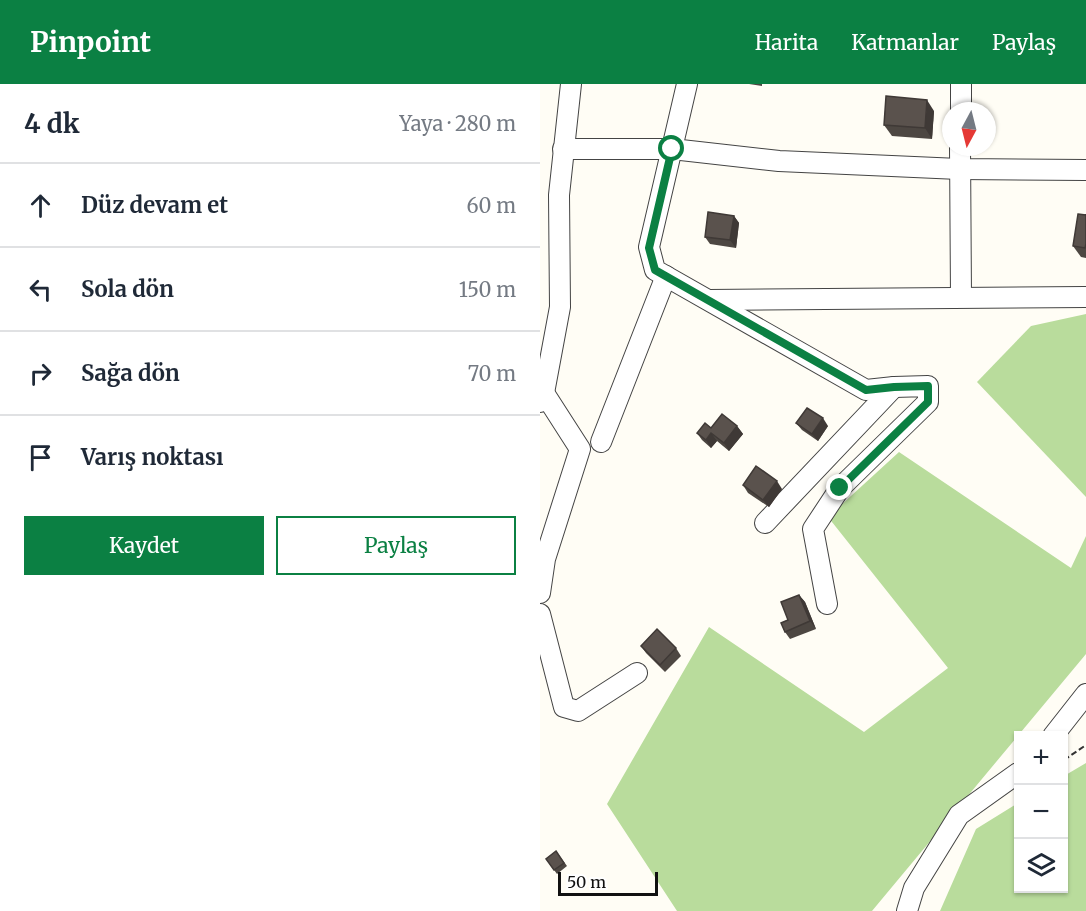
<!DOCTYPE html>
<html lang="tr">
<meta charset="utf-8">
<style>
body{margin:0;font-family:Merriweather,serif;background:#f2f2f3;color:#1f2937}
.controls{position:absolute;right:18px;bottom:18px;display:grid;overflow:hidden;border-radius:0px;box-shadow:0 2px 4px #0004}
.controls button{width:54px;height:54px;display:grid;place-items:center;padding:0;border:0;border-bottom:2px solid #e0e1e3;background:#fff;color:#1f2937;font:30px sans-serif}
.compass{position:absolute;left:402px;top:18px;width:54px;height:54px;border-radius:50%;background:#fff;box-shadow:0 2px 4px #0004;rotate:187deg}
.scale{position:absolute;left:18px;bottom:15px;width:100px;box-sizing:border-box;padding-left:6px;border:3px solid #111;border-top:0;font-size:16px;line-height:21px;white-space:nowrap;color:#111;-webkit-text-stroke:4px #fff;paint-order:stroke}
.stop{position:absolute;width:18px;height:18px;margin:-14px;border:4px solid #0b8043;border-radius:50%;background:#fff}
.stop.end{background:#0b8043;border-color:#fff;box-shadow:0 2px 6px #0008}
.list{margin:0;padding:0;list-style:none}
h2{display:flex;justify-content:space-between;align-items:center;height:78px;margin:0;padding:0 24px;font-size:26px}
h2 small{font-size:20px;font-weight:400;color:#747a83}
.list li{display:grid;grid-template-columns:39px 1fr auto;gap:18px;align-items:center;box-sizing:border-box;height:84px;padding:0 24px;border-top:2px solid #e0e1e3}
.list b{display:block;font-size:22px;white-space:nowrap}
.list em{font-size:20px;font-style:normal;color:#747a83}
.actions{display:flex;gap:12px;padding:18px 24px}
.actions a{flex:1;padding:14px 0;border:2px solid #0b8043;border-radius:0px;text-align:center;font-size:21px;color:#0b8043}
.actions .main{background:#0b8043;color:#fff}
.icon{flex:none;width:33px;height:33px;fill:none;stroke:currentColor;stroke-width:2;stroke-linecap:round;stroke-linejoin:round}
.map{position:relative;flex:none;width:546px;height:827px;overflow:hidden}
header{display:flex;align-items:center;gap:36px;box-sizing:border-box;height:84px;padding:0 30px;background:#0b8043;color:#fff}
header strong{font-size:28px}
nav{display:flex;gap:33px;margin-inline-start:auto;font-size:21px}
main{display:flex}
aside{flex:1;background:#fff}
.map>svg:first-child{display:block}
.forest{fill:#b9dc9c}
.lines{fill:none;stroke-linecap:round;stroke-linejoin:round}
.minor-casing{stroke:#444;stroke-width:22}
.path{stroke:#333;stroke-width:2;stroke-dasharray:6 3;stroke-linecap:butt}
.minor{stroke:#fff;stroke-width:20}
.wall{fill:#4d4742}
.shaded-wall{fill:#3f3936}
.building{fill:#5a524d;stroke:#3f3936;stroke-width:1.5}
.route{stroke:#0b8043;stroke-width:8}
</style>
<header>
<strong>Pinpoint</strong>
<nav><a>Harita</a><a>Katmanlar</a><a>Paylaş</a></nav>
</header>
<main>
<aside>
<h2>4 dk<small>Yaya · 280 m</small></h2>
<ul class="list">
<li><svg class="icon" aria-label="ahead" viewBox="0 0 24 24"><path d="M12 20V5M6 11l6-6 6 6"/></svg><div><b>Düz devam et</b></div><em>60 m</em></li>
<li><svg class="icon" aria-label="left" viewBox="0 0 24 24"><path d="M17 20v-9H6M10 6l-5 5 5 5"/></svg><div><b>Sola dön</b></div><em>150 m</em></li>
<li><svg class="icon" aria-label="right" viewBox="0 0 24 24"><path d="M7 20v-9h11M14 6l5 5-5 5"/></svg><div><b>Sağa dön</b></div><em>70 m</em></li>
<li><svg class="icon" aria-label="arrive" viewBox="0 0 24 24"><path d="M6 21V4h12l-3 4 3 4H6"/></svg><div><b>Varış noktası</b></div></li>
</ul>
<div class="actions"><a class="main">Kaydet</a><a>Paylaş</a></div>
</aside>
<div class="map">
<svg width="546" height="827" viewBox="0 0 546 827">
<rect width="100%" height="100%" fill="#fffdf5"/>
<g class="forest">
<polygon points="546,230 546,413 437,298 491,242"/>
<polygon points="359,368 531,484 546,452 546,570 332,827 137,827 67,720 169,543 324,648 408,584 288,433"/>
<polygon points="546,679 546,827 400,827 436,745 478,719 478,804 524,804 524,692"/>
</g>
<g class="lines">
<g class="minor-casing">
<g id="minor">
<polyline points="147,0 109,163 115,186 326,306 354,303 388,302 388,318 300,404 273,445 287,520"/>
<polyline points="421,27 421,0"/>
<polyline points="420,63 421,213"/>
<polyline points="23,65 132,65 239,77 419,85 546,86"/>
<polyline points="169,216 546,213"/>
<polyline points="0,318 4,309 20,223 19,111 31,0"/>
<polyline points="61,358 126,192"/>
<polyline points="225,439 354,303"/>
<polyline points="0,509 5,475 40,365 4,309"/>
<polyline points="0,530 24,623 38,627 97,589"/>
<polyline points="513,652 546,610"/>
<polyline points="367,827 374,804 419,731 478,689"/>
</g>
</g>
<polyline class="path" points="524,676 546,661"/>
<use href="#minor" class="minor"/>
</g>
<g class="wall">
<polygon points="209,0 222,0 222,2"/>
<polygon points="394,27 392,55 352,52 344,41"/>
<polygon points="546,130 546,174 541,173 533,162"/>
<polygon points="194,132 199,139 196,164 170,160 165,153"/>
<polygon points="256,339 288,342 278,357 262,346"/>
<polygon points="197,342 203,350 189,367 177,357 171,364 162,356 157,349 171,344"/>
<polygon points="203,401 242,405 229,423 208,409"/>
<polygon points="259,511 265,518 276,545 250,555 245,548 248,536"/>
<polygon points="101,562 136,564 141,572 125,588 106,569"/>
<polygon points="16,767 27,782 17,790 6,775"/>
</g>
<g class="shaded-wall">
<polygon points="387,16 394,27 392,55 385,44"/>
<polygon points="194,132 199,139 196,164 190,156"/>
<polygon points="283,334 288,342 278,357 272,350"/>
<polygon points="197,342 203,350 189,367 184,359"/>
<polygon points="171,349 177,357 171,364 166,356"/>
<polygon points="237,397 242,405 229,423 223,416"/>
<polygon points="259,511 265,518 276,545 270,537"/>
</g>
<g class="building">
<polygon points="346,12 387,16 385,44 344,41"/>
<polygon points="168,128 194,132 190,156 165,153"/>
<polygon points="538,130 546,131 546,130 546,160 545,164 533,162"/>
<polygon points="267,324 283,334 272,350 256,339"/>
<polygon points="182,330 197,342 184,359 171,349 166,356 157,349 165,339 171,344"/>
<polygon points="216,382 237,397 223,416 203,401"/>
<polygon points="259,511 270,537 245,548 241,539 248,536 241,518"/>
<polygon points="117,545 136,564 120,581 101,562"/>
<polygon points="16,767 24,779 14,786 6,775"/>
</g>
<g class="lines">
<polyline class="route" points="132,65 109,164 115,186 326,306 354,303 388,302 388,318 300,404"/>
</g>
</svg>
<div class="controls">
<button>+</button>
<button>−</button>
<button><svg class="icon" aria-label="layers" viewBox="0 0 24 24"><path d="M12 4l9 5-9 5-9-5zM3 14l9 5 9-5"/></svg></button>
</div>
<svg class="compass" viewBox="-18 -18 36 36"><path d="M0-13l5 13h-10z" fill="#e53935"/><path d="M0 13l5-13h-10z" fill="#747a83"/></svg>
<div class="scale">50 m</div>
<div class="stop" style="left:132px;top:65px"></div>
<div class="stop end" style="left:300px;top:404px"></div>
</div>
</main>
